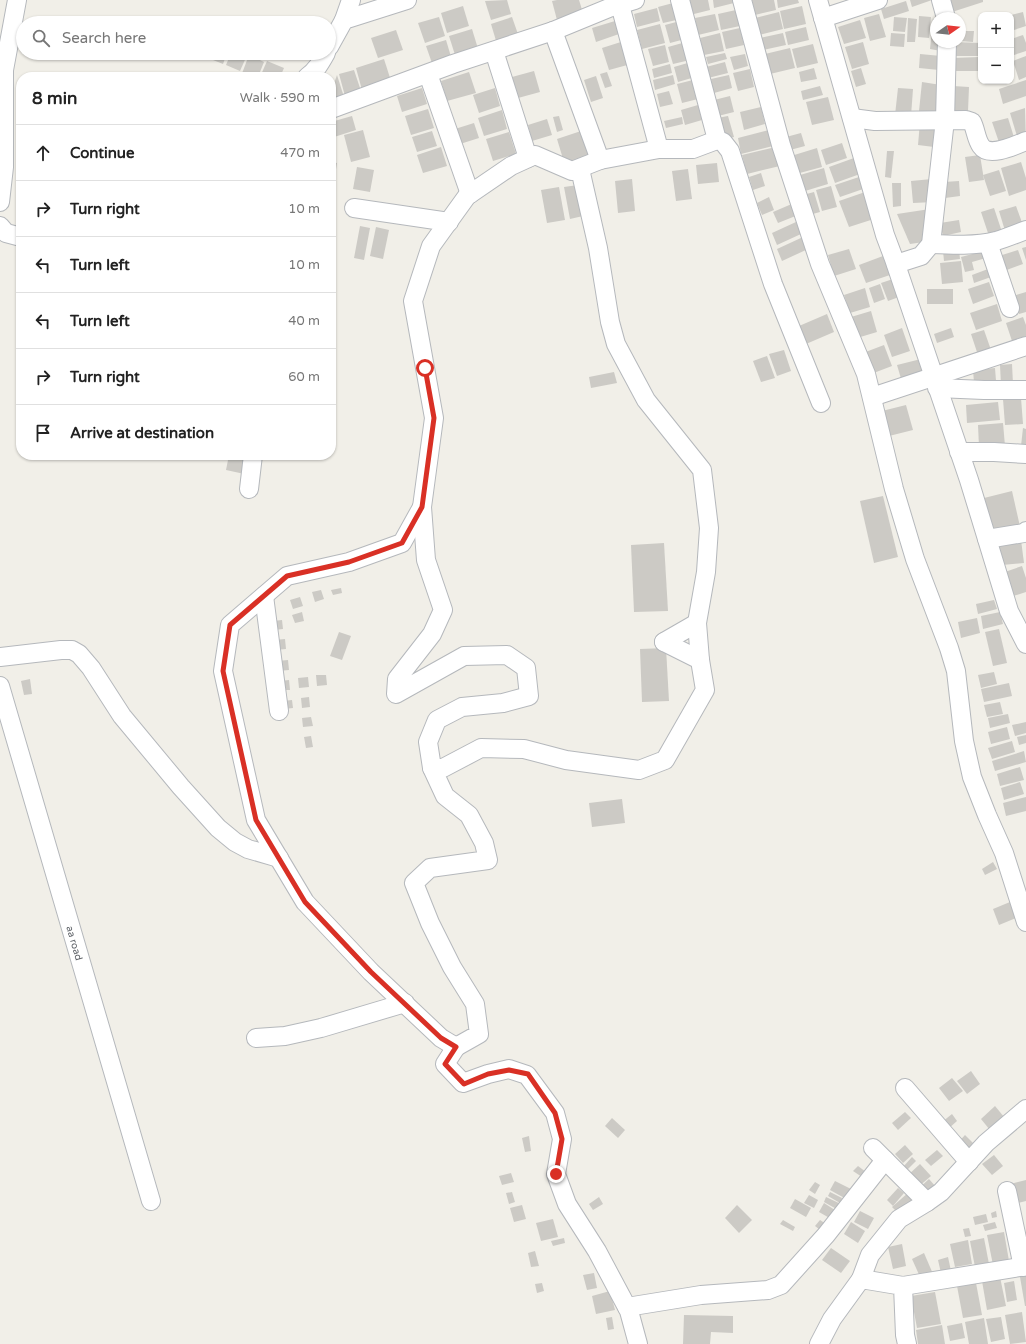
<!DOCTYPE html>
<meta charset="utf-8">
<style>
body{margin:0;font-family:"Varela Round",sans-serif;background:#f2f2f2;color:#222}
.controls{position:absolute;right:12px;top:12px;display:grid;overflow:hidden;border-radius:8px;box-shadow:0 1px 3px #0004}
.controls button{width:36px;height:36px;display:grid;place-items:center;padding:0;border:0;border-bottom:1px solid #e0e0e0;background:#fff;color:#222;font:20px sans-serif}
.compass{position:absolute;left:930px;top:12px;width:36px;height:36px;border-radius:50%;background:#fff;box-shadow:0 1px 3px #0004;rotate:76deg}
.stop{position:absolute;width:12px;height:12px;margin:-9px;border:3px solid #d93025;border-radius:50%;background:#fff}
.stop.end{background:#d93025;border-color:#fff;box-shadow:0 1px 4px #0008}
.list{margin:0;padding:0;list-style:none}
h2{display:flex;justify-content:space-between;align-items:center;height:52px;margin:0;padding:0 16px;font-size:17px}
h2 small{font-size:13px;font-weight:400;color:#767676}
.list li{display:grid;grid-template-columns:26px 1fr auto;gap:12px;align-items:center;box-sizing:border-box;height:56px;padding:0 16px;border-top:1px solid #e0e0e0}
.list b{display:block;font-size:15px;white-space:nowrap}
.list em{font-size:13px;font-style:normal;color:#767676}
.icon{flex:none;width:22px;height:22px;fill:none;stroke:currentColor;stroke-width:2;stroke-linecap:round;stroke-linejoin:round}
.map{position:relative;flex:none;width:1026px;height:1344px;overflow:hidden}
.search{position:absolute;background:#fff;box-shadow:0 1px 3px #0004;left:16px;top:16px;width:320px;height:44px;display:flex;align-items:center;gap:10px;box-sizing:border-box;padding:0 14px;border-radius:22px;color:#767676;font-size:15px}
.panel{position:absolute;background:#fff;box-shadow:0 1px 3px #0004;left:16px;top:72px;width:320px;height:388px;border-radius:16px}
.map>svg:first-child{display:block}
.building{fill:#cccac5}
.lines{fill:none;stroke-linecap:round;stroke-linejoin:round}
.minor-casing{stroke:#b5b8bc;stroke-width:20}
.minor{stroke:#fff;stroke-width:18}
.route{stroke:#d93025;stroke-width:5}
.labels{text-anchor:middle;stroke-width:3.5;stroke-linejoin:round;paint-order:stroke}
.street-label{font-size:10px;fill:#5f6368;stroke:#fff}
</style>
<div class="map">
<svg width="1026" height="1344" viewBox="0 0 1026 1344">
<rect width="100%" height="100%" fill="#f1efe8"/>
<g class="building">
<polygon points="507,0 511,14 491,20 485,1"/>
<polygon points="557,0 579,0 583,13 557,20 552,1"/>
<polygon points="687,0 708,0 710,10 690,15"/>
<polygon points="713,0 733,0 734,3 714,8"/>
<polygon points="752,0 774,0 776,10 755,15"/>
<polygon points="777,0 798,0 799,3 778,8"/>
<polygon points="910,0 932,0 912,7"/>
<polygon points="948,0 983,0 983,2 952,12"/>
<polygon points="906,1 909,11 884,19 881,9"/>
<polygon points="677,2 681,19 663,23 658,7"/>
<polygon points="463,6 469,26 447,33 441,13"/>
<polygon points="802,6 806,24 784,29 780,11"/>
<polygon points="657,8 660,21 637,27 634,14"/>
<polygon points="736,10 740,26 721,30 718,14"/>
<polygon points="779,12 783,29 759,35 755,18"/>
<polygon points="1023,12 1026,26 1011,31 1011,15"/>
<polygon points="715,14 719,30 698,35 695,18"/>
<polygon points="879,14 886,37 870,41 864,18"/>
<polygon points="919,16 931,17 929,38 918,37"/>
<polygon points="439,17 445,36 425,43 418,23"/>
<polygon points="512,17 519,37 497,44 491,24"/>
<polygon points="894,17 907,18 905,32 893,31"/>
<polygon points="908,18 917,19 915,42 907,42"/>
<polygon points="933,19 936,19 936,42 942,42 941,51 930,49"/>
<polygon points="860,20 866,38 844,44 838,27"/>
<polygon points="615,21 619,34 596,42 592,28"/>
<polygon points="680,21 685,39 670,43 665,25"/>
<polygon points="660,24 665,43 642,49 637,30"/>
<polygon points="806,27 809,40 788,45 785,32"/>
<polygon points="740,28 744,45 726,49 722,32"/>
<polygon points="472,29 479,52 456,58 449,36"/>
<polygon points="396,30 403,50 378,58 371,38"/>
<polygon points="960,31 974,31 973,42 960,41"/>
<polygon points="720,33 724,51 704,55 700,38"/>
<polygon points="783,33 786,45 763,50 760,38"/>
<polygon points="891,33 905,34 904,47 890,46"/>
<polygon points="1023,35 1026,43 1026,51 1011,56 1011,39"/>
<polygon points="446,40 452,60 433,66 426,46"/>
<polygon points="624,41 631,64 609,70 602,48"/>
<polygon points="686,42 690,60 673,64 668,47"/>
<polygon points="863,42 869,64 852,69 845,47"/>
<polygon points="953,42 981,43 981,56 953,56"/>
<polygon points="813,44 818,63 797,68 792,49"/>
<polygon points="665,45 669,62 653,66 648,49"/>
<polygon points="790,48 795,68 770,74 765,54"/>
<polygon points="210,53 227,53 223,64 208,58"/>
<polygon points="231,53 248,53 240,71 226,65"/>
<polygon points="725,53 727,59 708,64 706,57"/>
<polygon points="745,54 748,66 734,70 730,57"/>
<polygon points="920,54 941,56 939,70 919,68"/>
<polygon points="249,55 264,62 258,77 244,77 241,76"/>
<polygon points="1026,56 1026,77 1019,80 1013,61"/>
<polygon points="979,57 979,71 953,71 953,58"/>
<polygon points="384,59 391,81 362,90 356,68"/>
<polygon points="267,61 284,68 280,77 260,77"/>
<polygon points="691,62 695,77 678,82 674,67"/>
<polygon points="725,62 728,73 708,78 706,67"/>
<polygon points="670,64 672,73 654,78 652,69"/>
<polygon points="814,68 817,79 801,82 799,72"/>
<polygon points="861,68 866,84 856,87 851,71"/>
<polygon points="750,69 754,87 738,91 733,73"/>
<polygon points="354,70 361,91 345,96 339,74"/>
<polygon points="534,71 540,92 518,98 512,77"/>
<polygon points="469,72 476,93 447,101 441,81"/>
<polygon points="607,72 612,86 605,88 600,74"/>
<polygon points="337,75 344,97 331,101 331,92"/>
<polygon points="673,75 675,84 655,90 653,80"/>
<polygon points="729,75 732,88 714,93 711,79"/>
<polygon points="596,76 603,98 591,102 584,80"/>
<polygon points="693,80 698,99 682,103 677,84"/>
<polygon points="1026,80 1026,96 1003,104 999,89"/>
<polygon points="922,82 941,85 938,113 919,111"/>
<polygon points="820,86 823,95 803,100 801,91"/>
<polygon points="953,86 969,87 968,111 953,111"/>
<polygon points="422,88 427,104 402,112 397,96"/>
<polygon points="495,88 500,106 479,113 473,95"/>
<polygon points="898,88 913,89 911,116 895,115"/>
<polygon points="669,91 673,104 660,107 657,94"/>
<polygon points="730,96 734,112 718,116 714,100"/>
<polygon points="828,97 834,120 812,125 806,102"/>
<polygon points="698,105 702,120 685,125 681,110"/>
<polygon points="761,107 765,124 744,130 740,112"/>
<polygon points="1025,108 1026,144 1020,146 1010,113"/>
<polygon points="428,109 434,128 411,135 405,116"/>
<polygon points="502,110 507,129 484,136 478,118"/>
<polygon points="352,116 356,130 331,138 331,122"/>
<polygon points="559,116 563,130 557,132 553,117"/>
<polygon points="728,116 734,137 722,140 717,118"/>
<polygon points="682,117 683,124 666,128 664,121"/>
<polygon points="1008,118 1017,147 1002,151 992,122"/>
<polygon points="547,119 552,135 532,141 528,125"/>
<polygon points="920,122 936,124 934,147 918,145"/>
<polygon points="474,123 479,138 460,144 455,129"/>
<polygon points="773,129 777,145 741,154 738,138"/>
<polygon points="363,130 370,157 351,162 344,135"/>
<polygon points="432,131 437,146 417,152 412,137"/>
<polygon points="581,131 591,164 567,172 557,139"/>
<polygon points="509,132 516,154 493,161 486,139"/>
<polygon points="801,133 805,146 790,150 786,137"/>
<polygon points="842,143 847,158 826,165 821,150"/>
<polygon points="780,146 784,165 747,174 742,155"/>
<polygon points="441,147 447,166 423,173 417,155"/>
<polygon points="817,148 822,167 796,174 791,156"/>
<polygon points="887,151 894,151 891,178 885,177"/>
<polygon points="980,155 984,180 969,182 965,157"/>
<polygon points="854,158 860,174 835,183 829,167"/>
<polygon points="331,162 337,163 334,182 331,181"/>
<polygon points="1021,162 1026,178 1026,190 1009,196 1001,168"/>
<polygon points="717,163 719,182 698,184 696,165"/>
<polygon points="357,167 374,170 370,192 353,189"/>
<polygon points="824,168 828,184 805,191 800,175"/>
<polygon points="688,169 692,199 676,201 672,171"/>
<polygon points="999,170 1006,191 990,196 983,175"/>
<polygon points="761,173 765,186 753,190 749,177"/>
<polygon points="862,176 866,188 840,197 835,185"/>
<polygon points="632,179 635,211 618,213 615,181"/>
<polygon points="932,179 934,202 913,203 911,181"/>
<polygon points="959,181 960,196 945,198 944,182"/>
<polygon points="892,183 901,183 901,206 893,207"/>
<polygon points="578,185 583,216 570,219 564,187"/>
<polygon points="831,186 837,207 822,211 816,190"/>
<polygon points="559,187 565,220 547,223 541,190"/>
<polygon points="868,191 877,218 849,227 839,201"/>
<polygon points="814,192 820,212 809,215 803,195"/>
<polygon points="769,197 774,210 762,215 757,203"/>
<polygon points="794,203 798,215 778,223 773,212"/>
<polygon points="1016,206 1024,228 1006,234 999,211"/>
<polygon points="994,208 1004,238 991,242 981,212"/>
<polygon points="930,209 931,241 910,244 897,214"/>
<polygon points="959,220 961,232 943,236 940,223"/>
<polygon points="796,222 801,234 777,245 772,233"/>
<polygon points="360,226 370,228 364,260 354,258"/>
<polygon points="376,227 389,230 383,259 370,256"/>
<polygon points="803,237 808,249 782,261 777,249"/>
<polygon points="1026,247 1026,260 1022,248"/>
<polygon points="849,249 856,269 834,276 828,255"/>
<polygon points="959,250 960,259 944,261 943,251"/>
<polygon points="1018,250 1023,264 1004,271 999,256"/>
<polygon points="984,251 986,258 972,262 974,270 965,272 961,257"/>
<polygon points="883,256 890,275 866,283 859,265"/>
<polygon points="961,261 963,282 942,284 940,263"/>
<polygon points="988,269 991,277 974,283 972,275"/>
<polygon points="893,279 899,297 888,301 881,283"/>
<polygon points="989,282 994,296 973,304 968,289"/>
<polygon points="880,284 885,299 874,303 869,288"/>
<polygon points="865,288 870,307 850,313 844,295"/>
<rect x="927" y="289" width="26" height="15"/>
<polygon points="1026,292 1026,312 1019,314 1013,296"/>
<polygon points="997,304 1002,321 976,330 970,313"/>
<polygon points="871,311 877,332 857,338 851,317"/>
<polygon points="827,314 834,332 806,344 799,326"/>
<polygon points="1023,317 1026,325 1026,336 1012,341 1006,323"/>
<polygon points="902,328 910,351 892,357 884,335"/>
<polygon points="951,328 954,337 937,343 934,334"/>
<polygon points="984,330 991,350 978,355 971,334"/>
<polygon points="884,345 892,366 871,374 863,353"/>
<polygon points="784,350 791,371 777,376 769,354"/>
<polygon points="767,356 775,378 761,382 753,361"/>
<polygon points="921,359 926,376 902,382 897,365"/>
<polygon points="1012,364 1013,384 1001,385 1000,365"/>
<polygon points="995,368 997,394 975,395 973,370"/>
<polygon points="614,372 617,383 591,388 589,377"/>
<polygon points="1021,398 1023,424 1005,425 1003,399"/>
<polygon points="998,402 1000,420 967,423 966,405"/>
<polygon points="906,405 913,430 889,436 882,411"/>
<polygon points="1003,423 1005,446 979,447 978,425"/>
<polygon points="1023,428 1026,429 1026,446 1021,446"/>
<polygon points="229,455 254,455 249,475 226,470"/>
<polygon points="1012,491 1021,531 993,537 984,498"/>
<polygon points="883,496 898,557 874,563 860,501"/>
<polygon points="1021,540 1024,563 1002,565 999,543"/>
<polygon points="664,543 668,611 634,612 631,545"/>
<polygon points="1022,566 1026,578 1026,592 1007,598 999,574"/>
<polygon points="341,588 342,593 333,595 331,590"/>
<polygon points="321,590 324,599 315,602 312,592"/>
<polygon points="300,597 303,606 293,609 290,600"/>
<polygon points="994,600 997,609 978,614 976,604"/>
<polygon points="302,612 304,621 295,623 292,615"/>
<polygon points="1000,612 1003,624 983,629 981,616"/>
<polygon points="977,618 980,633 961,638 958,622"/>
<polygon points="282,620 283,629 274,630 273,621"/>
<polygon points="999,629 1007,663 993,666 985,632"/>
<polygon points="339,632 351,636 342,660 330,656"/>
<polygon points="285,639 286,649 275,650 274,640"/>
<polygon points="666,648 669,701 642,702 640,649"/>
<polygon points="288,660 289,670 278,671 277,661"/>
<polygon points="994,672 997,684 981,688 978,675"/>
<polygon points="316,675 326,675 327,685 317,686"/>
<polygon points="308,677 309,687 299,688 298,678"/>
<polygon points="30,679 32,694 24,695 21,681"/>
<polygon points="289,680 290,690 282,690 280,681"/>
<polygon points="1009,683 1012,696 984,702 981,689"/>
<polygon points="309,697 310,707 302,708 301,698"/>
<polygon points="292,700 293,708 284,709 283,701"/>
<polygon points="1000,702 1003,714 987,717 984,705"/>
<polygon points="1008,714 1010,723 990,728 988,718"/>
<polygon points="311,717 313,726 303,727 302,718"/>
<polygon points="1026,722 1026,733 1015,736 1012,725"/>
<polygon points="1007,727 1010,739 991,744 988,732"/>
<polygon points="1026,735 1026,743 1019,745 1017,737"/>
<polygon points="311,736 313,747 306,748 304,737"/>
<polygon points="1012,741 1015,752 992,759 988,748"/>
<polygon points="1024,751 1026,762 995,771 992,761"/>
<polygon points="1020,767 1024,780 1000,786 997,774"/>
<polygon points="1020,782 1024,794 1004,800 1001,788"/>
<polygon points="1026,797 1026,811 1006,816 1003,803"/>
<polygon points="622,799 625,823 592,827 589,803"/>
<polygon points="993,862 997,869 985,875 982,869"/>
<polygon points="1010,902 1016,918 999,925 993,909"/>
<polygon points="971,1071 980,1084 967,1094 957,1081"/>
<polygon points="952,1078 963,1091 949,1101 939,1088"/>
<polygon points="995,1106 1009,1123 994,1135 981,1119"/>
<polygon points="905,1112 911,1118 898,1130 892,1123"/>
<polygon points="952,1114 957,1121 948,1129 942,1122"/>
<polygon points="612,1118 625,1130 618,1138 605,1126"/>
<polygon points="965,1135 973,1143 962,1155 954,1147"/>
<polygon points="529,1136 531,1151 525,1152 522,1138"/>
<polygon points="905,1145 913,1154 903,1163 895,1154"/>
<polygon points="937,1150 943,1156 931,1166 925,1160"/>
<polygon points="994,1155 1003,1166 992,1175 982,1164"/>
<polygon points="912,1157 916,1161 907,1170 903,1167"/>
<polygon points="920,1164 931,1176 917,1188 907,1176"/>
<polygon points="858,1166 866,1172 862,1177 853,1171"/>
<polygon points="511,1173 514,1182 502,1185 499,1176"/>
<polygon points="929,1179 936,1187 926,1197 918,1189"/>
<polygon points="1026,1180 1026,1201 1014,1204 1010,1184"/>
<polygon points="835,1181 853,1190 848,1200 830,1190"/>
<polygon points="815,1182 820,1185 815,1194 809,1190"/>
<polygon points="898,1188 904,1193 893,1206 887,1200"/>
<polygon points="512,1192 515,1202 509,1204 506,1193"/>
<polygon points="830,1192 842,1198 840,1203 828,1196"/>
<polygon points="909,1192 919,1203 903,1218 892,1207"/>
<polygon points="809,1195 818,1200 814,1208 804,1203"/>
<polygon points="599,1197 603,1204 593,1210 589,1204"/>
<polygon points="826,1197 843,1205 840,1211 824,1202"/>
<polygon points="795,1199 811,1208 806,1217 790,1208"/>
<polygon points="824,1203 838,1212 833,1220 819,1212"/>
<polygon points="522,1205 526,1219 514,1222 510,1208"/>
<polygon points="737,1205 752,1220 739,1233 725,1218"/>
<polygon points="860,1211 874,1218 868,1229 854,1222"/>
<polygon points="996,1211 997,1217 992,1218 991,1213"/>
<polygon points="986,1214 988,1222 975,1225 973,1217"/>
<polygon points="553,1219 558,1237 541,1241 536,1223"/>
<polygon points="783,1220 795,1227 793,1231 780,1224"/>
<polygon points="820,1220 829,1226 824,1233 815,1226"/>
<polygon points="851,1222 865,1231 858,1243 844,1234"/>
<polygon points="995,1222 997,1228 985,1231 983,1225"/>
<polygon points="969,1228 971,1236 965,1237 963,1229"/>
<polygon points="1004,1232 1009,1261 993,1265 987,1235"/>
<polygon points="564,1238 565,1243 553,1246 551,1241"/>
<polygon points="984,1238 989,1264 975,1267 970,1241"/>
<polygon points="968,1240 972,1264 955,1267 950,1244"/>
<polygon points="902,1244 906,1266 893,1269 888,1247"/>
<polygon points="831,1248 850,1261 841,1273 822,1260"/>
<polygon points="535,1251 539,1266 531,1267 528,1253"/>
<polygon points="924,1253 933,1274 921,1279 912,1259"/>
<polygon points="948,1257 951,1271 941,1273 938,1260"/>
<polygon points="594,1273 597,1288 587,1290 583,1275"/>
<polygon points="1026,1276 1026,1306 1025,1306 1020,1277"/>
<polygon points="1000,1277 1006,1306 987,1310 982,1281"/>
<polygon points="1014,1281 1017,1300 1007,1302 1004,1283"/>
<polygon points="542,1283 544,1291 537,1293 535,1284"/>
<polygon points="976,1283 982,1315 963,1318 957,1286"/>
<polygon points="610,1291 615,1310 596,1314 592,1296"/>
<polygon points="935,1292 941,1324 917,1328 911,1296"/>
<polygon points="1022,1312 1026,1342 1010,1344 1005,1315"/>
<polygon points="684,1315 733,1316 733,1333 711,1332 710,1344 683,1344"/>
<polygon points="612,1317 614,1329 608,1330 606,1318"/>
<polygon points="1001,1317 1005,1339 991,1342 986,1319"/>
<polygon points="984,1318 988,1344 969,1344 965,1322"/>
<polygon points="962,1323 965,1338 950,1341 947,1326"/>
<polygon points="942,1325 945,1344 918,1344 916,1330"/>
</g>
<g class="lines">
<g class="minor-casing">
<g id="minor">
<polyline points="742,0 781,145 820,264 866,374 894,489 915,559 949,648 956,671 964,741 972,777 987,815 1004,853 1026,922"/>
<polyline points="818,0 885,235 894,259 969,480 1009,611 1026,644"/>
<polyline points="941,0 946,18"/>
<polyline points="620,5 659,149"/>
<polyline points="823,18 878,0"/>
<polyline points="344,20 351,0"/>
<polyline points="553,31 600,160 572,171 535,155 511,166 467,196 431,246 413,301 434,418 422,507 426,560 443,610 432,634 397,679 396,694 464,656 507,655 526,668 529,696 503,703 462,707 437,720 428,742 432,768 443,768 481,748 524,749 566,760 639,770 665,760 705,690 700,660 664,642"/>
<polyline points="329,47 344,20 407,0"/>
<polyline points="494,51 528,158"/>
<polyline points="428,74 470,194"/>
<path d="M307 77C316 71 321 62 326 53"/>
<polyline points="331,109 453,64 553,31 609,8 635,0"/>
<path d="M852 118 875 121 966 120 972 122C976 130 976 139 981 146 989 158 1016 145 1026 141"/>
<polyline points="717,140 723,142 730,151 773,284 821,403"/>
<polyline points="600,160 659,149 693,149 717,140 680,0"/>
<polyline points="580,169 598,248 610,322 616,344 646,400 702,470 709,528 706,572 697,623 700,660"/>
<polyline points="0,202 4,167 4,70 17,0"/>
<polyline points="354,208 449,222"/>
<polyline points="0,226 6,233 21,237"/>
<polyline points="988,243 1010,308"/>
<path d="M931 244C953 245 975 246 996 241 1006 238 1016 234 1026 230"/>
<polyline points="896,264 921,256 931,244 945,120 947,42"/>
<polyline points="937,388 984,390 1026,390"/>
<polyline points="872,397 1026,346"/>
<polyline points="959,452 994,452 1026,454"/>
<polyline points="249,489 253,455"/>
<polyline points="422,507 402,543 349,562 287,576 230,625 223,671 256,820 305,902 371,972 441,1038 456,1047 479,1034 475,1004 452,967 430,923 414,883 430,868 488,860 484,843 469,815 445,796 432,768"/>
<polyline points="987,539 1024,533 1026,531"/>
<polyline points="264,596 279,711"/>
<polyline points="664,642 697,623"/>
<polyline points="0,657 61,650 72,650 79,654 91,668 122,716 181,787 218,828 235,842 248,849 279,858"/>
<polyline points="0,686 151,1201"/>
<polyline points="256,1038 285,1036 321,1028 405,1003"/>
<polyline points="456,1047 445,1064 463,1083 488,1074 509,1069 527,1075 555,1113 562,1139 556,1174 567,1204 597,1251 629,1311 638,1344"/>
<polyline points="905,1088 969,1162"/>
<polyline points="873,1148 927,1202"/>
<polyline points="1007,1191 1023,1267"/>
<polyline points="861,1279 870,1255 899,1219 927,1202 941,1192 986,1143 1026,1109"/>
<polyline points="903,1286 1026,1266"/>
<polyline points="627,1307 701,1295 768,1290 781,1285 826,1235 885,1160"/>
<polyline points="819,1344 832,1319 861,1279 903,1286 905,1335 907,1344"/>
</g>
</g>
<use href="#minor" class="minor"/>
</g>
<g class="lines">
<polyline class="route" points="425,368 434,418 422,507 402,543 349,562 287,576 230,625 223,671 256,820 305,902 371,972 441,1038 456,1047 445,1064 464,1084 488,1074 509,1070 528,1074 555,1113 562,1139 556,1174"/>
</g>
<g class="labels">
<g class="street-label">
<text transform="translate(75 943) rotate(74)" y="4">aa road</text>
</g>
</g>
</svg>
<div class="controls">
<button>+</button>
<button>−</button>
</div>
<svg class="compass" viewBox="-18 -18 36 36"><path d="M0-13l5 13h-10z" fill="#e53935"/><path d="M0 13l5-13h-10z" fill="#767676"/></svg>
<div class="stop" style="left:425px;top:368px"></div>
<div class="stop end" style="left:556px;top:1174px"></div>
<div class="search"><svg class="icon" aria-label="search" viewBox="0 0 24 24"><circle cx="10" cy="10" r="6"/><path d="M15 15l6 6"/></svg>Search here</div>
<section class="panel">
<h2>8 min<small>Walk · 590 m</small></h2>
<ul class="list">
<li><svg class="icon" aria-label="ahead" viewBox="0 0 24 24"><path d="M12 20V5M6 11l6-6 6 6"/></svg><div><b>Continue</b></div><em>470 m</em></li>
<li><svg class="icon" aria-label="right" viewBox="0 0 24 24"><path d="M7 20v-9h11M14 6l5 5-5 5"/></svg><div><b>Turn right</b></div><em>10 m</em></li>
<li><svg class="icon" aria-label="left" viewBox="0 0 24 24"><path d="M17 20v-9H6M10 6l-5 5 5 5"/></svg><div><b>Turn left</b></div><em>10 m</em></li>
<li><svg class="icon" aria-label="left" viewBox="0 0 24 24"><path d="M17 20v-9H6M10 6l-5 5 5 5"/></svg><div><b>Turn left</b></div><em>40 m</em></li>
<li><svg class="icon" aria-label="right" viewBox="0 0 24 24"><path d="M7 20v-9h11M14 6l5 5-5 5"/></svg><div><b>Turn right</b></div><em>60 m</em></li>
<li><svg class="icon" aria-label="arrive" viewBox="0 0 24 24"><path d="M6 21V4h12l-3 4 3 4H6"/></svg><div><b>Arrive at destination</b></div></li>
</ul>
</section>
</div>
